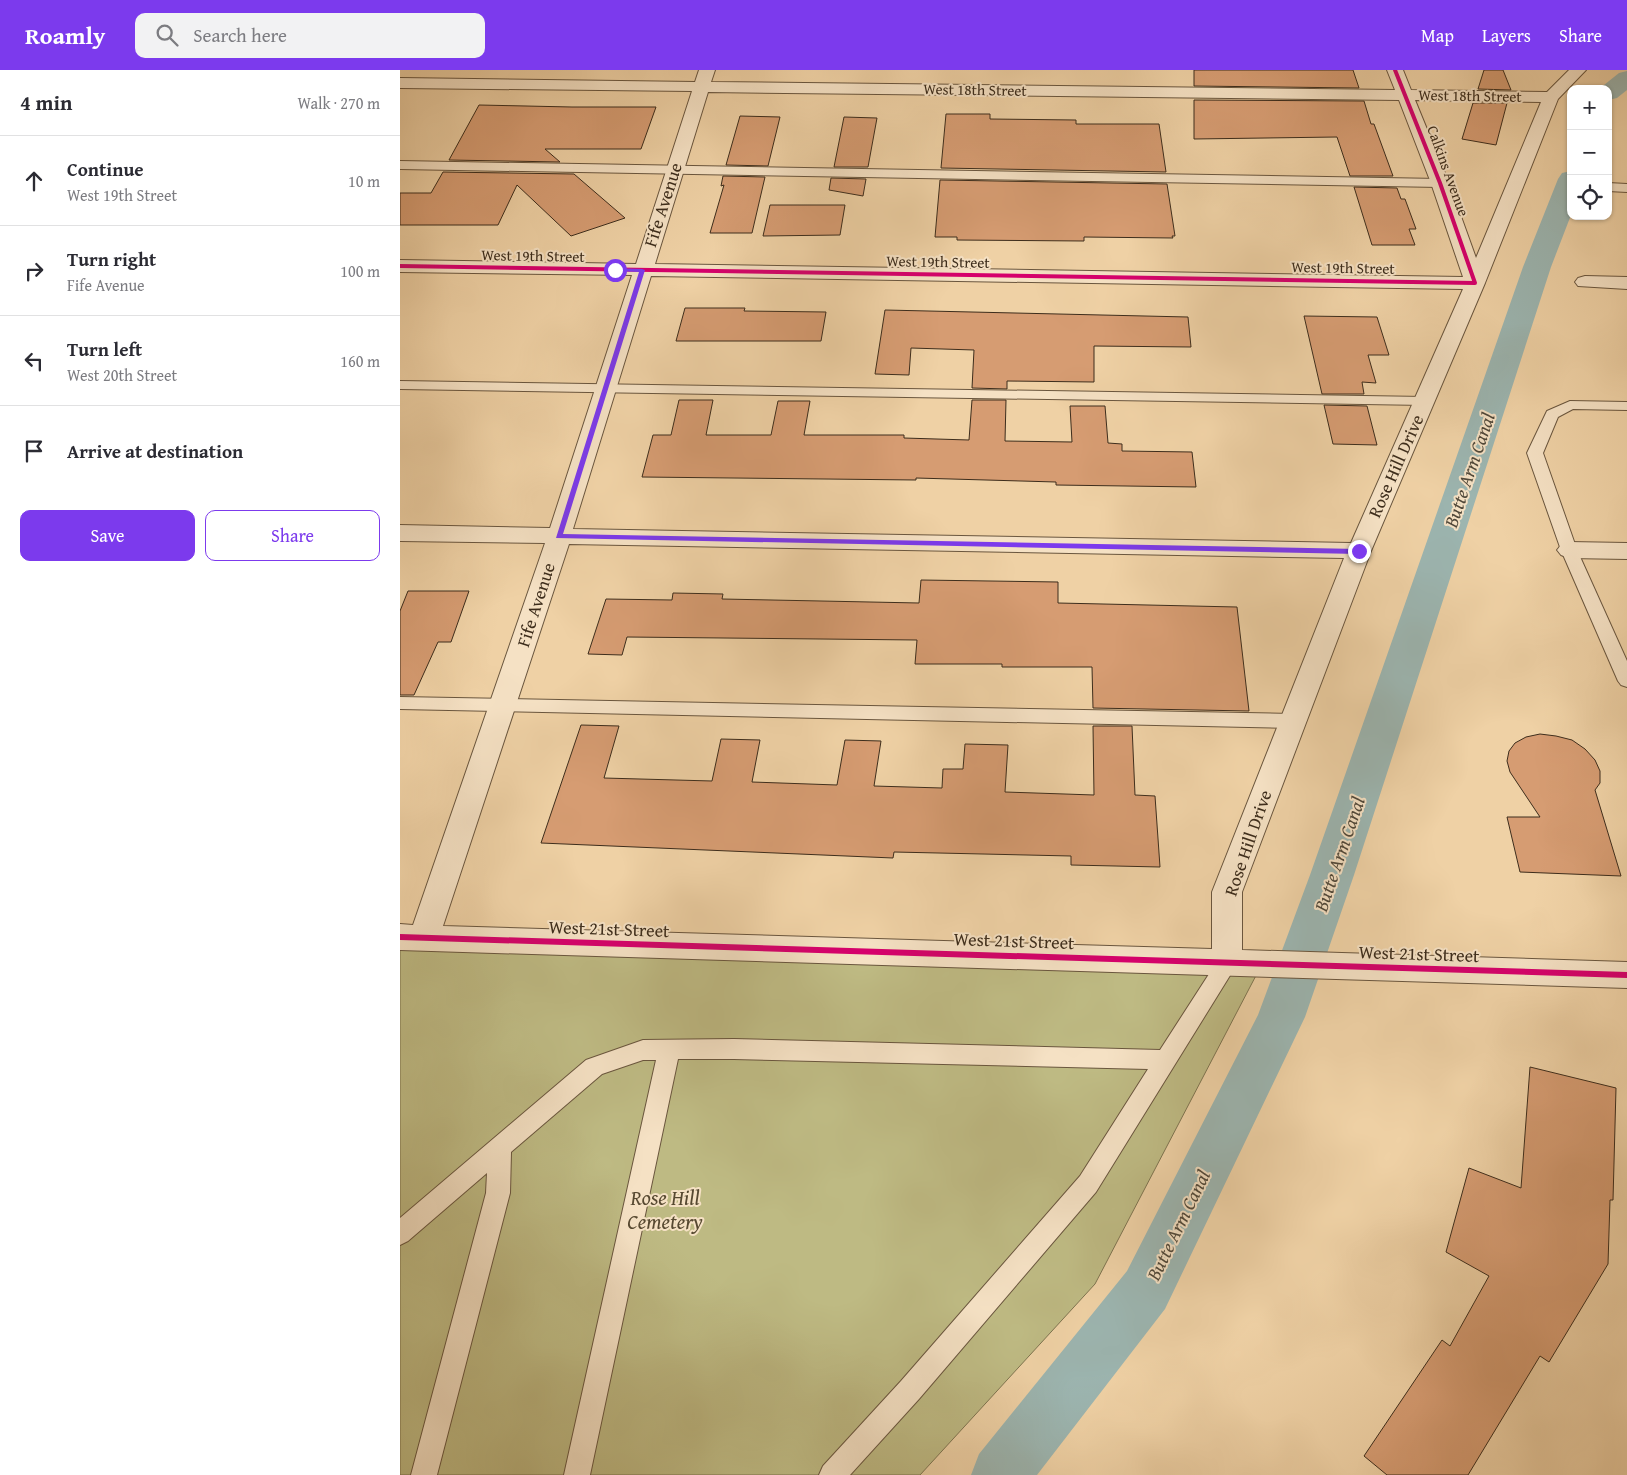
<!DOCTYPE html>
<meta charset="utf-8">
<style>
body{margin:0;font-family:"Gentium Book Plus",serif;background:#f2f2f3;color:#2b2b33}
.controls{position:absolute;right:15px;top:15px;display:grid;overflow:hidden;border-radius:10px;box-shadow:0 1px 4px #0004}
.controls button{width:45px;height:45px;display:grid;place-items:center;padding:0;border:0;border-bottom:1px solid #e1e1e2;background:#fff;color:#2b2b33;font:25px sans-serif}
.stop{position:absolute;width:15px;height:15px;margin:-11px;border:4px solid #7c3aed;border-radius:50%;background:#fff}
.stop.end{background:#7c3aed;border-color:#fff;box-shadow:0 1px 5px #0008}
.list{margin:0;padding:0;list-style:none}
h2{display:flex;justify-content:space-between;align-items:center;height:65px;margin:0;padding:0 20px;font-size:21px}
h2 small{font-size:16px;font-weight:400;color:#7c7c81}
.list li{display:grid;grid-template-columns:32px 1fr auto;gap:15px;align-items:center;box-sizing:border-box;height:90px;padding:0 20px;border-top:1px solid #e1e1e2}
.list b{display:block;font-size:19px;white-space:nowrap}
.list p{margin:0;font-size:16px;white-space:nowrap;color:#7c7c81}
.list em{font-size:16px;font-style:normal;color:#7c7c81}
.actions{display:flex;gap:10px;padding:15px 20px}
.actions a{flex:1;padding:11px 0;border:1px solid #7c3aed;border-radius:10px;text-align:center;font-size:18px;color:#7c3aed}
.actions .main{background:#7c3aed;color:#fff}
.icon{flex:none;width:28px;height:28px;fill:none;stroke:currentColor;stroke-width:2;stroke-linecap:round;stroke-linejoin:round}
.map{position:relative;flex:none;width:1227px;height:1405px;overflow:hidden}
header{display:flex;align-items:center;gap:30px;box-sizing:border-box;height:70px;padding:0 25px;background:#7c3aed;color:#fff}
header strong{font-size:24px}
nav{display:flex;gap:28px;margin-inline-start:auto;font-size:18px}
.search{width:350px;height:45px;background:#f2f2f3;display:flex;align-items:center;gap:12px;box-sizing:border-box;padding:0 18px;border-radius:10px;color:#7c7c81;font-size:19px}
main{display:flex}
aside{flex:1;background:#fff}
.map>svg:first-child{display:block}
.green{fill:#beba83;stroke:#7e7450}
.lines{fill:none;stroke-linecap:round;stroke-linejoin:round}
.canal{fill:#9cb5b0;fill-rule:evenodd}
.building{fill:#d69c72;stroke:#3d2d1c}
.lane-casing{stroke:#6a563e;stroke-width:2}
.street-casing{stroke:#6a563e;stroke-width:2}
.lane{fill:#f5e1c4;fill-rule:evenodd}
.street{fill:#f5e1c4;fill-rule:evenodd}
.cycleway-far1-casing{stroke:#f5e1c4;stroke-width:5.5}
.cycleway-casing{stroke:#f5e1c4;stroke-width:9}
.cycleway-far1{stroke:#d6006c;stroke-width:4}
.cycleway{stroke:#d6006c;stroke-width:6}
.route{fill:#7c3aed}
.labels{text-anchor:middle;stroke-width:4;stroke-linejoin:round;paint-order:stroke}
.far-street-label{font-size:15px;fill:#3d2d1c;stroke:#f5e1c4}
.street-label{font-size:18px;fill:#3d2d1c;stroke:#f5e1c4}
.water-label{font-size:19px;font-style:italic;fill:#50483a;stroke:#f5e1c4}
.near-park-label{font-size:21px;font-style:italic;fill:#574931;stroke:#f5e1c4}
</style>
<header>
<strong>Roamly</strong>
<div class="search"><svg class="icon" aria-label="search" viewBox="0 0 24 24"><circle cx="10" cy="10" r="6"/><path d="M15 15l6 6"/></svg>Search here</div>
<nav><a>Map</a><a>Layers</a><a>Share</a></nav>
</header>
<main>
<aside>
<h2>4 min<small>Walk · 270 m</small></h2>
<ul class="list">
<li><svg class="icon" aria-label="ahead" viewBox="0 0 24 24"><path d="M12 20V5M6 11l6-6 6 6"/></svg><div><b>Continue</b><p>West 19th Street</p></div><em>10 m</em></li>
<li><svg class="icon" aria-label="right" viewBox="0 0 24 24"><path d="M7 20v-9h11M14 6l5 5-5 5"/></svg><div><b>Turn right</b><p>Fife Avenue</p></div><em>100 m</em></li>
<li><svg class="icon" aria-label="left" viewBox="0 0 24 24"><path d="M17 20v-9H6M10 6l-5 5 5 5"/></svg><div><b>Turn left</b><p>West 20th Street</p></div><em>160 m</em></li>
<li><svg class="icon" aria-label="arrive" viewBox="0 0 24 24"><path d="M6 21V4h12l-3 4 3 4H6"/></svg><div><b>Arrive at destination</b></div></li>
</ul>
<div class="actions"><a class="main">Save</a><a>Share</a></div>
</aside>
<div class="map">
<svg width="1227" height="1405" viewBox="0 0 1227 1405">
<rect width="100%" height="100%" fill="#efd1a5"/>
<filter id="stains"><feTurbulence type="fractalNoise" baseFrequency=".004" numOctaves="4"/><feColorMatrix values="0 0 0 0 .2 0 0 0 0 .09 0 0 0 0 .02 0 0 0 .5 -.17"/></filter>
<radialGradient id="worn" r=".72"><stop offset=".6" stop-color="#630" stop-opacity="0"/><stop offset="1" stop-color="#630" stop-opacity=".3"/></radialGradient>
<polygon class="green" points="0,867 862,894 695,1214 520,1405 0,1405"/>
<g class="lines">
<g class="canal">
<polygon points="1227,1 1227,20 1217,28 1208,30 1208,19 1199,19 1219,3"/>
<polygon points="1171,101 1171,145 1151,197 954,805 905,947 765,1239 637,1405 571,1405 579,1384 727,1201 858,945 910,805 1123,197 1158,109 1162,103"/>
</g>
</g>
<g class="building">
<polygon points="794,0 953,0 959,18 794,16"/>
<polygon points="1084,0 1103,0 1111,20 1078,19"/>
<polygon points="794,30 964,31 971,54 974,54 993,106 950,106 937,67 794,69"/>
<polygon points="1073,33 1107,33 1096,75 1062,69"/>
<polygon points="79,35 172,37 256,37 241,79 145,79 160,92 49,90"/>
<polygon points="546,44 590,44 590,49 676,50 676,54 759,54 766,102 541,98"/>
<polygon points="340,46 380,47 368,96 326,95"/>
<polygon points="444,47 477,48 468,97 434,97"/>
<polygon points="43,102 174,104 225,148 171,166 117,115 98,155 0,155 0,123 31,123"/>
<polygon points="323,106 365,107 352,163 310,163 324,115 321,116"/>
<polygon points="431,108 466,109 463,126 429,120"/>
<polygon points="540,110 767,114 775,166 772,166 773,168 684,167 684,171 557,170 557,167 535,167"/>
<polygon points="954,117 997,118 1001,129 1005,129 1016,159 1009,159 1015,175 972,175"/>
<polygon points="370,135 445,135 440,165 363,166"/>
<polygon points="285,238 345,238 344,241 426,242 421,271 276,271"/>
<polygon points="485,240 788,247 791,277 694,276 694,312 607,311 607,319 572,318 574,280 511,278 509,305 475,304"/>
<polygon points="904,246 977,247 989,285 968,285 976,313 962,312 964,324 922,324"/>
<polygon points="279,330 313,330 306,365 371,365 378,331 410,331 404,365 504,365 504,368 569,370 572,330 606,330 605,371 672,372 670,336 705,336 708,373 722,374 722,381 792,382 796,417 656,415 656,412 516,408 516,410 242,407 253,365 271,365"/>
<polygon points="924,335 967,336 977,375 933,374"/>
<polygon points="521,510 658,512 658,533 837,537 849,641 693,638 692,597 602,597 602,594 515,594 517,570 227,567 222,585 188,584 206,529 272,530 273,523 323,524 322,529 519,533"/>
<polygon points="8,521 69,521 51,572 38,572 14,625 0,625 0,541"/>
<polygon points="181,655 219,656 204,708 312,711 321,669 360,670 352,712 437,715 445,670 481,671 474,716 542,718 543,699 563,699 565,674 608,675 605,722 694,725 693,656 732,656 735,725 755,726 760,797 671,795 671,786 494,782 493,788 141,773"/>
<polygon points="1140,664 1156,666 1172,670 1185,679 1195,690 1200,701 1200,713 1195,720 1221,806 1120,802 1107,747 1140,747 1110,702 1107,691 1109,681 1115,673 1126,667"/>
<polygon points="1130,997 1216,1018 1213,1130 1210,1130 1208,1194 1149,1292 1140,1286 1068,1405 987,1405 964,1386 1042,1270 1050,1276 1089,1206 1046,1182 1069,1098 1121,1118"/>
</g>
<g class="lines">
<g class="lane-casing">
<g id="lane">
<polygon points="0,91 1040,109 1046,113 1040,117 0,99"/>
<polygon points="1208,113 1227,114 1227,122 1208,121"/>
<polygon points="0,311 1025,327 1030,328 1032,331 1030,334 1025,335 0,319"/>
<polygon points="1170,331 1227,332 1227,340 1173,339 1158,347 1143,383 1177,480 1227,591 1227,617 1221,615 1218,611 1161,480 1127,383 1147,341"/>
<polygon points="0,627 892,644 898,646 901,651 898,656 892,658 0,639"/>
<polygon points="827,884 834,887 837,893 834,899 696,1122 519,1329 450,1405 419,1405 423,1396 501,1311 680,1106 748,999 334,989 278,989 190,1405 164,1405 256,990 243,990 202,1004 111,1082 110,1123 37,1405 11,1405 86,1123 87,1103 8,1171 0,1175 0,1148 186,990 243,970 334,969 760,980 820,887"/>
</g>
</g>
<g class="street-casing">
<g id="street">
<path d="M299 0H315L311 12 995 20 987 0H1003L1011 20 1147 22 1169 0H1186L1158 29 1085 213 971 481 842 822V880L1227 892V918L0 880V854L13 855 145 473 0 471V455L150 458 232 205 0 202V190L236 194 292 21 0 18V8L295 12ZM308 22 999 30 1031 113 1063 207 255 194ZM1015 30 1141 32 1076 188 1049 113ZM251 206 1063 219 951 473 173 459ZM169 474 944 488 812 822V879L43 856Z"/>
<polygon points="1185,206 1227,207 1227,219 1178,216 1175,212 1178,208"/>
<polygon points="1169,472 1227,473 1227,489 1169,488 1161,485 1157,480 1161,475"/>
</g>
</g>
<use href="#lane" class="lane"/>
<use href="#street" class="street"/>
<g class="cycleway-far1-casing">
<polyline id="cycleway-far1" points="0,196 1075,213 1040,113 995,0"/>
</g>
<g class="cycleway-casing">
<polyline id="cycleway" points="0,867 1227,905"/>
</g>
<use href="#cycleway-far1" class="cycleway-far1"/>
<use href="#cycleway" class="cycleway"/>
</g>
<polygon class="route" points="213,198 242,199 245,200 163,464 959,479 963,481 959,484 156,468 239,202 215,201"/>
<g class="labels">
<g class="far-street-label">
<text transform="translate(575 20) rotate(1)" y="5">West 18th Street</text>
<text transform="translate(1070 26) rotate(1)" y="5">West 18th Street</text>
<text transform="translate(1048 101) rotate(70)" y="5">Calkins Avenue</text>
<text transform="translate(133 186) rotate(1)" y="5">West 19th Street</text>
<text transform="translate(538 192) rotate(1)" y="5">West 19th Street</text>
<text transform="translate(943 198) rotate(1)" y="5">West 19th Street</text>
</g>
<g class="street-label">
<text transform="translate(263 135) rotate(-72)" y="6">Fife Avenue</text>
<text transform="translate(996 396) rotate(-66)" y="6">Rose Hill Drive</text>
<text transform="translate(136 535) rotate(-72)" y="6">Fife Avenue</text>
<text transform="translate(848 773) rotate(-71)" y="6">Rose Hill Drive</text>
<text transform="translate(209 859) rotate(2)" y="6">West 21st Street</text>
<text transform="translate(614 871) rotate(2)" y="6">West 21st Street</text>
<text transform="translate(1019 884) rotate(2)" y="6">West 21st Street</text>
</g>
<g class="water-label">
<text transform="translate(1069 400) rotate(-71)" y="7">Butte Arm Canal</text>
<text transform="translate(939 784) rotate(-71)" y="7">Butte Arm Canal</text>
<text transform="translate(778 1155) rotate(-64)" y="7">Butte Arm Canal</text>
</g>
<g class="near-park-label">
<text x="265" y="1135">Rose Hill<tspan x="265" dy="24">Cemetery</tspan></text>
</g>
</g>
<rect width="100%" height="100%" filter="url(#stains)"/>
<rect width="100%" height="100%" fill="url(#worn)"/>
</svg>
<div class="controls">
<button>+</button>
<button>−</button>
<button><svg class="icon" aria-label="locate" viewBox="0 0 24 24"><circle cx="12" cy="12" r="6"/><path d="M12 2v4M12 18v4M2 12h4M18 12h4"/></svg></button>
</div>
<div class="stop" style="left:215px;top:200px"></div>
<div class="stop end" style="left:959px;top:481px"></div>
</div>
</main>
